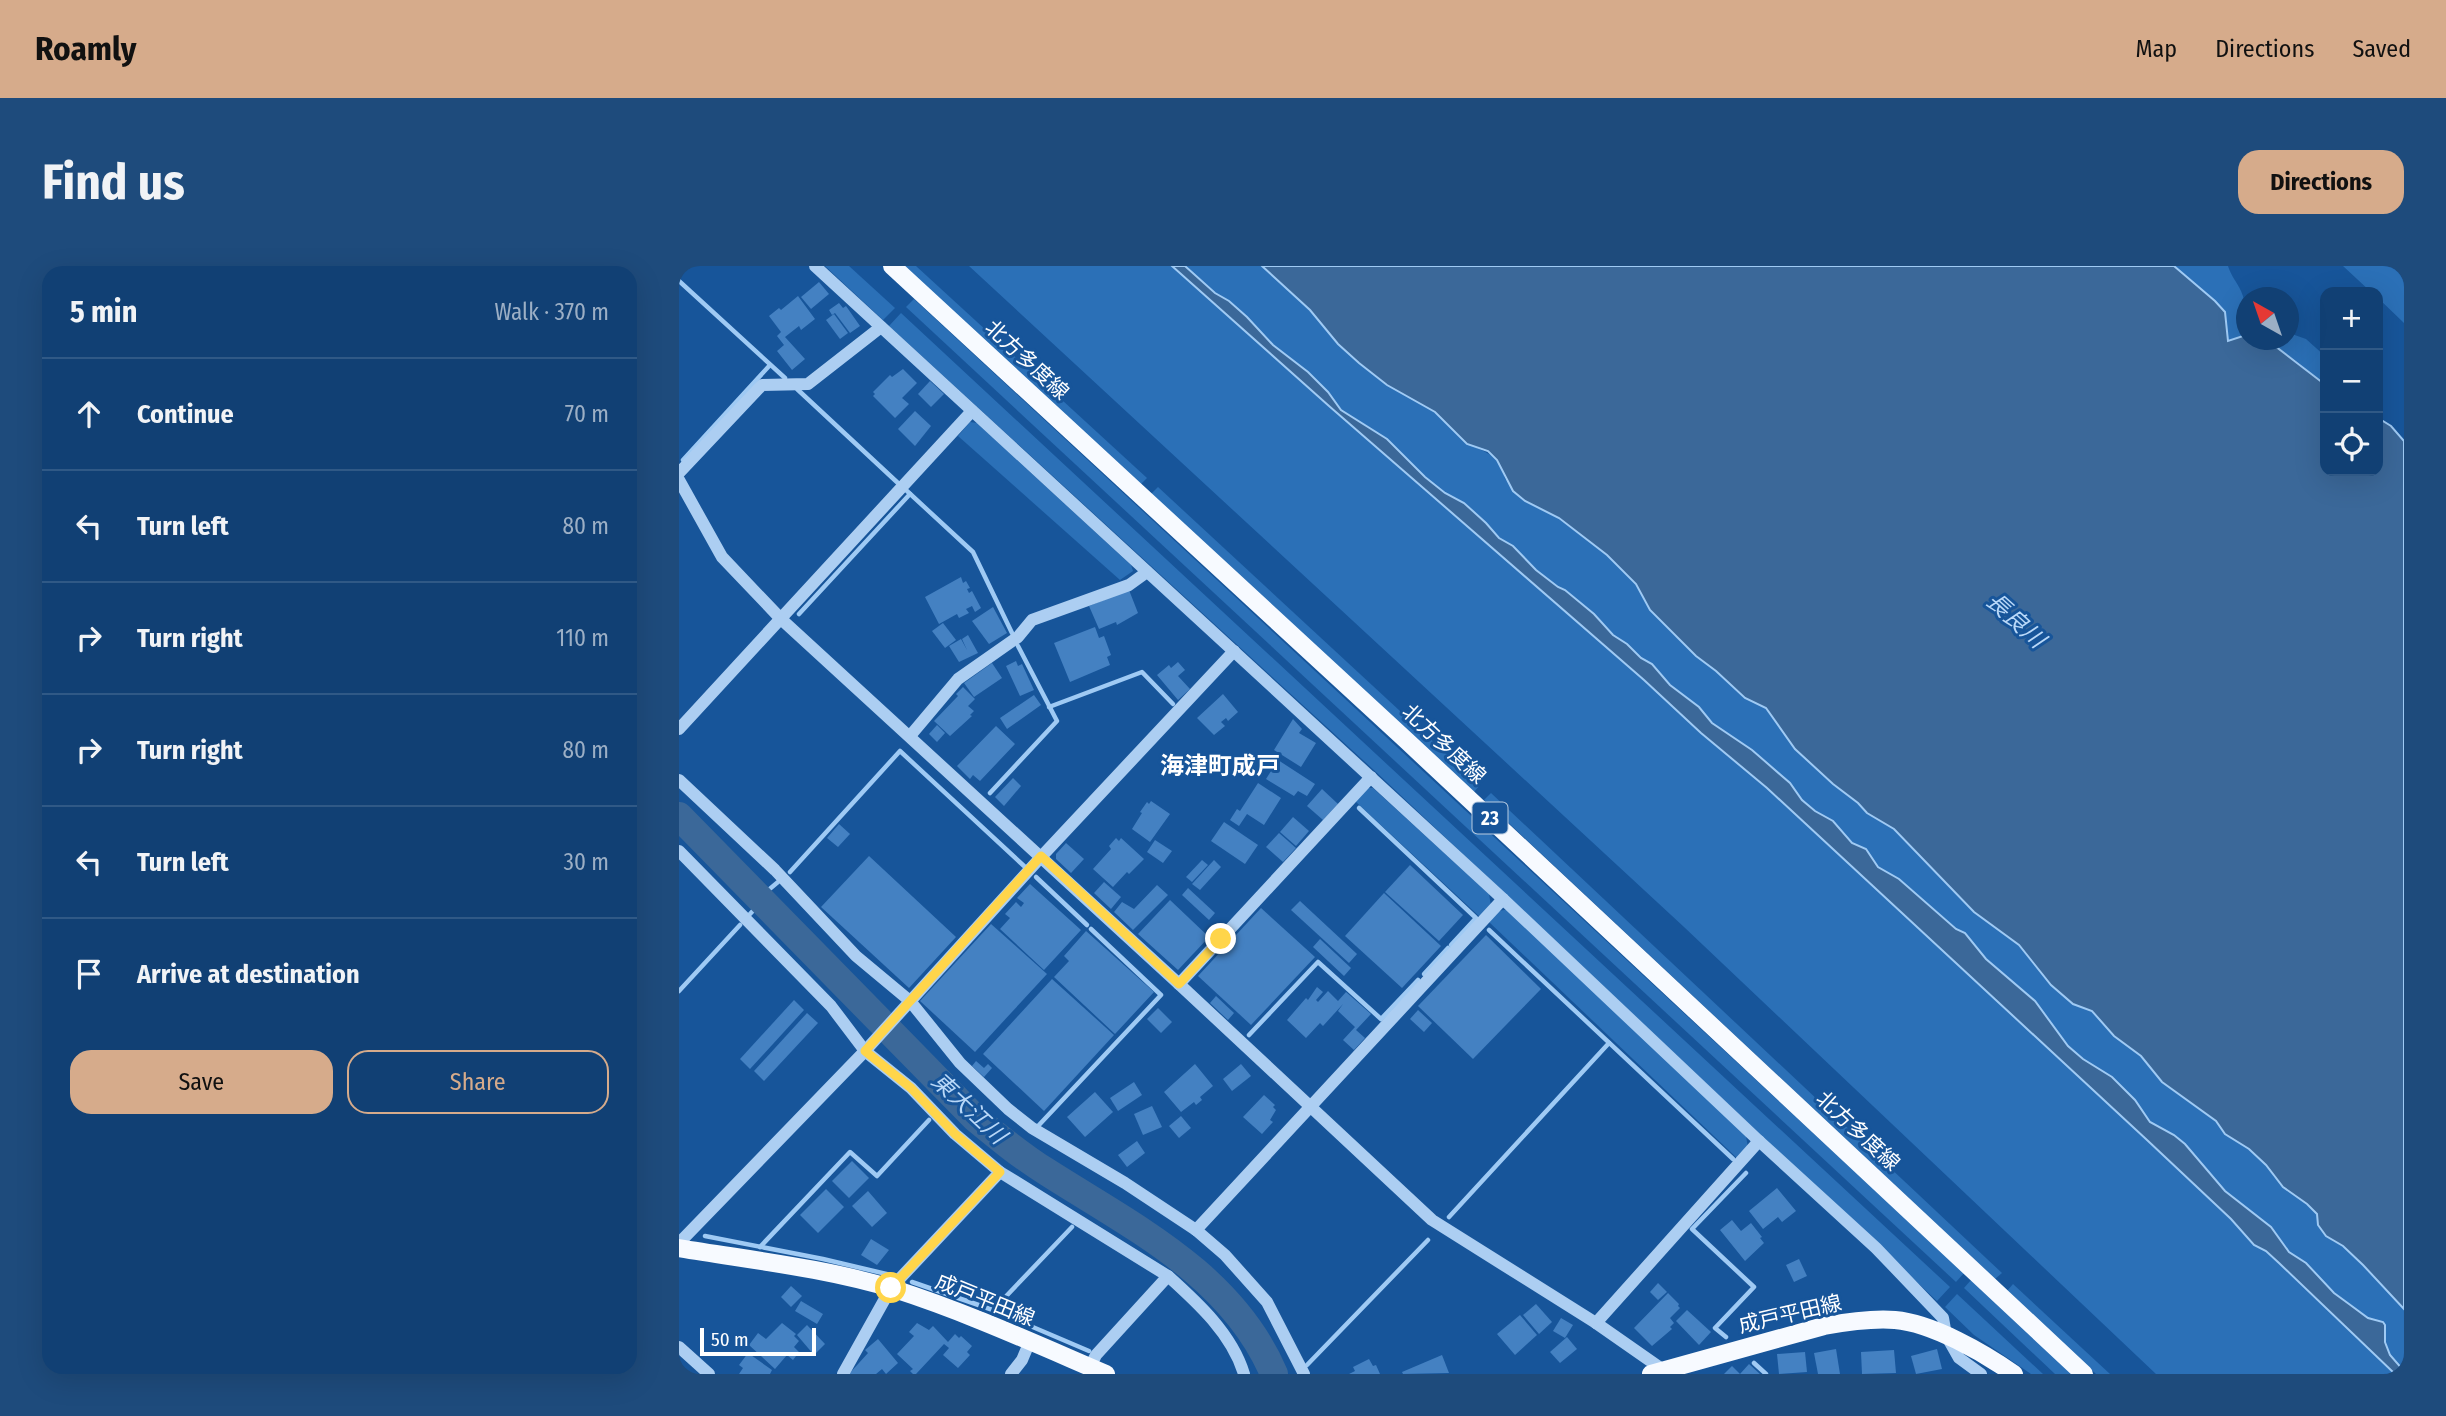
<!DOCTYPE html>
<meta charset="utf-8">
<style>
body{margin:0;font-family:"Fira Sans Condensed","Noto Sans JP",sans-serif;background:#1e4b7c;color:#f1f3f6}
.controls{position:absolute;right:21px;top:21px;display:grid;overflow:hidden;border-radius:14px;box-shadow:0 7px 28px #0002}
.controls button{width:63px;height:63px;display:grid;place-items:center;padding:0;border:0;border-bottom:2px solid #305986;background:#114074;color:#f1f3f6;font:35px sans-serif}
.compass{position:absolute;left:1557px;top:21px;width:63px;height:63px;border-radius:50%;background:#114074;box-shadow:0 7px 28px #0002;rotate:320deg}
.scale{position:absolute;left:21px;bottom:18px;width:116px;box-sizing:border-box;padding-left:7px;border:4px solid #fff;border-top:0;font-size:19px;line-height:24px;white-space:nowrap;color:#fff;-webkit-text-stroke:5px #17559a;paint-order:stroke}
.stop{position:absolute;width:21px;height:21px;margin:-16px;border:5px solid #ffd54a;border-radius:50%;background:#fff}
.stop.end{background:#ffd54a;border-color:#fff;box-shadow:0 2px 7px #0008}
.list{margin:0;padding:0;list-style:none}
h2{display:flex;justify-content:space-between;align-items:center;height:91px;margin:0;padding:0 28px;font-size:30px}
h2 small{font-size:23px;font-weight:400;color:#9cafc5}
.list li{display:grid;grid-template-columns:46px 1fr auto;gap:21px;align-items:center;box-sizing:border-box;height:112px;padding:0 28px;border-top:2px solid #305986}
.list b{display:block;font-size:26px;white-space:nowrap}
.list em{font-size:23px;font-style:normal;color:#9cafc5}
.actions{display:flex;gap:14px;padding:21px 28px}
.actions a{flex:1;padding:16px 0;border:2px solid #d6ab8b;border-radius:21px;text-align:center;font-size:24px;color:#d6ab8b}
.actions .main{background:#d6ab8b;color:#111}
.icon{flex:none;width:38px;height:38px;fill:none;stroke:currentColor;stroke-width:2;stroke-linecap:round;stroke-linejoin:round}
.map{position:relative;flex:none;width:1725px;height:1108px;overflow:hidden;border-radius:21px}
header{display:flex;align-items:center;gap:42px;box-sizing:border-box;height:98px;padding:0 35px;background:#d6ab8b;color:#111}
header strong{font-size:33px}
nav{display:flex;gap:38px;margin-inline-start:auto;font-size:24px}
.intro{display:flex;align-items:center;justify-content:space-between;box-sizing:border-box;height:168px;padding:0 42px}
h1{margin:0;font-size:49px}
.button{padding:18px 32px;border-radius:21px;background:#d6ab8b;color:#111;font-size:24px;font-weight:700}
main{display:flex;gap:42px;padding:0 42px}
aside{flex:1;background:#114074;border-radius:21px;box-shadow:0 7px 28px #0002}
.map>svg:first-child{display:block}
.green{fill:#2b70b7}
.water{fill:#3b6899;stroke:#9fcaf4;stroke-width:2}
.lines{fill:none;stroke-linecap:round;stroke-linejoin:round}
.stream{stroke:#9fcaf4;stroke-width:4.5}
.river{stroke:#3b6899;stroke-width:28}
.building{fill:#4481c2}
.minor{stroke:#accef2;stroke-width:12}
.major{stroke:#f7faff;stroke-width:18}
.route{stroke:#ffd54a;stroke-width:9}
.labels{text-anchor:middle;stroke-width:6;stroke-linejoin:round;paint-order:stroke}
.shield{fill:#17559a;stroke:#b9cce1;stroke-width:2}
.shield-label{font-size:19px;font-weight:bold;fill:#fff}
.street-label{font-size:21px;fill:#fff;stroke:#17559a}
.water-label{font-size:23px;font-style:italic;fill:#b9d8f8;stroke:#17559a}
.quarter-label{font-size:24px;font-weight:bold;fill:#fff;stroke:#17559a}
</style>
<header>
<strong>Roamly</strong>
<nav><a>Map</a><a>Directions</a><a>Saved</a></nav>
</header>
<div class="intro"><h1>Find us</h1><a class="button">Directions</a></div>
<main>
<aside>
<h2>5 min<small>Walk · 370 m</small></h2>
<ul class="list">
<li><svg class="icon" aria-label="ahead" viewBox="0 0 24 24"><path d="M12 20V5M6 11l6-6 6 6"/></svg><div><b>Continue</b></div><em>70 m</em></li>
<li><svg class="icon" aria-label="left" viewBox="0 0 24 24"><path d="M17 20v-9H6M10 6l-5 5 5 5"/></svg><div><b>Turn left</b></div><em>80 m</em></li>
<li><svg class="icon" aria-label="right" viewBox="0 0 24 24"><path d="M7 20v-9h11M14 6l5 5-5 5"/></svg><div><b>Turn right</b></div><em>110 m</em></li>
<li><svg class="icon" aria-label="right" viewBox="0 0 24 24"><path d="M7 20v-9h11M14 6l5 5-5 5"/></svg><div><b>Turn right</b></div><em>80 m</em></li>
<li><svg class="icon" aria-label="left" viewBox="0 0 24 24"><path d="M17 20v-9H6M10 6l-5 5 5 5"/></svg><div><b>Turn left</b></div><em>30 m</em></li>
<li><svg class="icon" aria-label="arrive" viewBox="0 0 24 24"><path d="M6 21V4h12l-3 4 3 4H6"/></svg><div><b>Arrive at destination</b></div></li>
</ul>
<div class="actions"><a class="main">Save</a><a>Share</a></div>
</aside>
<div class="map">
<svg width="1725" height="1108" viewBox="0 0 1725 1108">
<rect width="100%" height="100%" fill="#17559a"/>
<g class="green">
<polygon points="146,0 170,0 216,42 204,54"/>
<polygon points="223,0 237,0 468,212 462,218"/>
<polygon points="290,0 493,0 650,140 965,414 1022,467 1088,522 1468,874 1552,954 1575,979 1587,985 1633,1027 1716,1108 1477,1108 1005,661"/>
<path d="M506 0H583C599 15 616 28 631 44 648 63 662 83 682 99 705 117 730 130 755 145 765 152 773 163 782 171 800 189 820 182 826 213L928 289 957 318 987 361 1017 390 1037 405 1066 432 1087 442 1116 483 1154 518 1179 537 1188 548 1215 563 1295 646 1340 679 1372 719 1394 738 1413 745 1435 770 1462 790 1483 816 1537 855 1546 868 1570 883 1587 899 1595 911 1638 948 1639 959 1654 975 1664 980 1684 999 1725 1043V1105C1709 1093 1706 1078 1706 1059L1689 1052 1670 1038 1655 1027 1627 997 1610 986 1592 961 1546 925 1506 878 1495 869 1471 856 1456 834 1433 812 1404 793 1389 780 1356 735 1307 693 1286 667 1277 663 1220 613 1199 601 1187 583 1173 577 1154 555 1136 545 1123 534 1111 517 1078 489 1033 457 1020 441 991 419 973 398 961 392 948 378 934 369 915 348 886 324 879 321 857 304 834 280 820 272 807 257 785 237 766 227 746 211 708 173 662 144 649 126 629 106 594 79 550 35 536 27Z"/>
<path d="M1495 0H1549C1552 10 1558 16 1562 25 1568 38 1567 55 1567 69L1549 75 1546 46 1536 35Z"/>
<polygon points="1664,0 1725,0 1725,57 1699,32 1699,26 1692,26"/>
<polygon points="235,33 1285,1007 1277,1016 227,41"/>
<polygon points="222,47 1271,1021 1258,1035 697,506 210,60"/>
<polygon points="1610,67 1627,73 1646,90 1646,128 1643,116 1616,94 1584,74 1610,74"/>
<polygon points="291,156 298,157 452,299 454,305 441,314 279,170"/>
<polygon points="479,221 801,519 795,526 472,228"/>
<polygon points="689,522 694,522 810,628 812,640 801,651 676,535"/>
<polygon points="812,527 1323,1007 1316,1013 805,534"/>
<polygon points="825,644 830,644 1067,870 1069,882 1059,893 810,656 820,645"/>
<polygon points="1292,1014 1393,1108 1376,1108 1285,1022"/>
<polygon points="1334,1018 1431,1108 1417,1108 1328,1025"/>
<polygon points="1278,1028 1364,1108 1352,1108 1295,1069 1266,1041"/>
</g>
<g class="water">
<polygon points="493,0 506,0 536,27 550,35 568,51 594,79 629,106 649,126 662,144 708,173 746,211 766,227 785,237 807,257 820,272 834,280 857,304 879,321 886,324 915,348 934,369 948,378 962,392 973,398 991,419 1020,441 1033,457 1073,484 1111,517 1123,534 1136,545 1154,555 1173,577 1187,583 1199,601 1220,613 1277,663 1286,667 1307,693 1356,735 1389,780 1404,793 1433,811 1456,834 1471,856 1495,869 1506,878 1546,925 1592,961 1610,986 1627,997 1655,1027 1670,1038 1689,1052 1704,1056 1706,1059 1706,1076 1711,1089 1725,1105 1725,1108 1716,1108 1600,997 1587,985 1575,979 1552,953 1468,874 1088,522 1022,467 965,414 650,140"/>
<polygon points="583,0 1495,0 1536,35 1546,46 1549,75 1567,69 1568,74 1584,74 1592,77 1644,117 1646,128 1646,205 1699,205 1699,152 1712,160 1725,175 1725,1043 1684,999 1664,980 1647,970 1639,959 1638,948 1628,938 1604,921 1587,899 1570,883 1546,868 1537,855 1483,816 1462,790 1435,770 1413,745 1394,738 1372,719 1340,679 1295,646 1215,563 1188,547 1179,537 1154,518 1116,483 1087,442 1066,432 1037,405 1017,390 971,344 957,318 928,289 880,252 846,235 834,225 818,194 809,185 788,178 756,146 708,119 680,97 659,78 631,44"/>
</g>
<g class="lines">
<g class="stream">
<polyline points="0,15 106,112"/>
<polyline points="118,123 220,218"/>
<polyline points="4,194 91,99"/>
<polyline points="228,225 294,286 333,367"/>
<polyline points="120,348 231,228"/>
<polyline points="370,441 463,406 494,438"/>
<polyline points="311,527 378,455 339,380"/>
<polyline points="680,542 797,652 772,679"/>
<polyline points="111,606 221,485 345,600"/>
<polyline points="357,611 408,659"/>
<polyline points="81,631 99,616"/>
<polyline points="71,648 84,634"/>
<polyline points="810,664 1054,893"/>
<polyline points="745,708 769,682"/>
<polyline points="0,725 61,659"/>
<polyline points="570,769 639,696 702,753 739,714"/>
<polyline points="360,859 482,729 412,663"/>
<polyline points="770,951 930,777"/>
<polyline points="26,970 144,993 216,1010"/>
<polyline points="81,981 171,886 198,910 250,854"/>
<polyline points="233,1016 314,1044 410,1085"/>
<polyline points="314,1044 393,961"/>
<polyline points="1047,1071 1036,1062 1075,1021 1013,963 1067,907"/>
<polyline points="1075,1097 1087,1108"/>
<polyline points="628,1099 749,974"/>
</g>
<path class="river" d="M0 550 296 852C319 871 342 890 368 906 454 961 553 1009 595 1108"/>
</g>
<g class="building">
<polygon points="140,16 150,28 132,43 122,31"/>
<polygon points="119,30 136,53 122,64 120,60 106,71 126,93 113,104 98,85 105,79 98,70 102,66 90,50 100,42 102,44"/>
<polygon points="160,37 164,42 167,40 181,60 171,67 156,47 153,49 150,44"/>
<polygon points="155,48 169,67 161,73 147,54"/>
<polygon points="224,103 238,117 223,132 230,138 216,152 194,130 196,128 194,126 211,109 213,111"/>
<polygon points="251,115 265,128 252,141 239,128"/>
<polygon points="236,145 252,160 236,180 219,163"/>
<polygon points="282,311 284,317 287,315 291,322 288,323 290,327 293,325 302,342 296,346 293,340 287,343 290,347 280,352 278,348 260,358 246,331"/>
<polygon points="450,324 459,347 438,359 437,356 420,363 410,340"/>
<polygon points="314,341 328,367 310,378 293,355"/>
<polygon points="264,357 277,374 266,382 253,365"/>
<polygon points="416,361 420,372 425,370 432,389 428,391 431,399 391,416 375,377"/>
<polygon points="289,369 299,387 280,396 270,380 282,373 288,384 283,373"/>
<polygon points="337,395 339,400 343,398 355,424 341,430 327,400"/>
<polygon points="499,396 506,404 499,410 511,423 499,434 478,409 490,399 492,402"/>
<polygon points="313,397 323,412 295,431 285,417"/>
<polygon points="284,421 296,433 289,440 295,445 291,449 293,450 271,470 255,455 279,430 277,428"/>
<polygon points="544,428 559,446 549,455 547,452 542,456 546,460 535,469 518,452"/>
<polygon points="355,429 362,439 328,463 321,452"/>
<polygon points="614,453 623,463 620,467 637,477 622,501 595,484"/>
<polygon points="258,459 266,467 258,476 250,468"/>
<polygon points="317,460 336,478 301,515 294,509 291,513 278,500"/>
<polygon points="599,494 636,518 628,530 619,525 615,530 587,513"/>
<polygon points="334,512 342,520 325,540 316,531"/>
<polygon points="579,517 602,532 585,559 568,548 560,560 551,554 558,543 561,545"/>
<polygon points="643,523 659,538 644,554 628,540"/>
<polygon points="472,535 491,548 471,576 453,563 463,547 461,546 468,536 470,538"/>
<polygon points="614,551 630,565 617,580 601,566"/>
<polygon points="545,556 579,579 566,598 532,575"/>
<polygon points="160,558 171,568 159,581 148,572"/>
<polygon points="600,567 617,582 604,596 587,581"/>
<polygon points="437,572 440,575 442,572 465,593 450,608 448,606 434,621 414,603 432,583 430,580"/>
<polygon points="476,574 493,585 484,597 468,586"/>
<polygon points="387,577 405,593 392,607 377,593 377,588"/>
<polygon points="190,590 277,671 230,722 142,641"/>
<polygon points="523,594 529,599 513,616 507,611"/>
<polygon points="535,594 542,601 521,624 513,618"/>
<polygon points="731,599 784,649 760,675 706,626"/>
<polygon points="425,616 442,631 432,643 415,627"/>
<polygon points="351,618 402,664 365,704 321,663 331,652 326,648 337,636 342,641 345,637 338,632"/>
<polygon points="478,619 489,629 454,664 435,646 443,636 455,643"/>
<polygon points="509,622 536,647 530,654 503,629"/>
<polygon points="705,627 762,680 723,722 666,670"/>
<polygon points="491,634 530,671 499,704 459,668"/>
<polygon points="621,635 678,688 670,697 612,644"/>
<polygon points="582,642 636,691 572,759 519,710"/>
<polygon points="312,658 368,708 296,786 241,735"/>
<polygon points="407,665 475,726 436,768 375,711 390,695 385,690"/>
<polygon points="807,669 862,723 794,793 739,740"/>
<polygon points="641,673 672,702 665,710 634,681"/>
<polygon points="373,713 435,769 365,845 304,788"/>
<polygon points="638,721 644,726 637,734 639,736 649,725 659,735 667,726 692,748 677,764 686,772 675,784 664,774 676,761 659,745 664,738 644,760 641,757 627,772 608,754 627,732 629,734"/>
<polygon points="537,730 555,747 549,754 531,737"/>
<polygon points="115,734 125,744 71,803 61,793"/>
<polygon points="479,742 493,756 482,767 468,753"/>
<polygon points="739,744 753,757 745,766 731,753"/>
<polygon points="128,747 139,757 85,815 75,805"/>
<polygon points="297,795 305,802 309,798 313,802 305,811 293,800"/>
<polygon points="516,798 534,820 521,831 523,834 517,839 515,836 502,846 485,826"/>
<polygon points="562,798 572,810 553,825 544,813"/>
<polygon points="455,816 463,829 439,845 431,832"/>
<polygon points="416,826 434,846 406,871 388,851"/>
<polygon points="585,829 596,839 594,841 597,844 591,854 594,856 583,868 564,851"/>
<polygon points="473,840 483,861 464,869 455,848"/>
<polygon points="502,850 512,862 500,872 490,860"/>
<polygon points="458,875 466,887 448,901 439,889"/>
<polygon points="173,895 190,912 170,932 153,915"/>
<polygon points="1098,922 1117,945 1103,956 1099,951 1084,963 1070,945"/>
<polygon points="147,923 165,941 139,967 121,949"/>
<polygon points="189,925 208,947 193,961 173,940"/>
<polygon points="1053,954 1062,965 1072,957 1083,971 1081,972 1085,977 1066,995 1041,964"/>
<polygon points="192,973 210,984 198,999 182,989"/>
<polygon points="1120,993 1128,1010 1115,1016 1107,999"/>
<polygon points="979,1017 988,1026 979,1034 971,1026"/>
<polygon points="112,1020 123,1030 112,1041 102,1031"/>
<polygon points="989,1027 1000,1038 999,1040 1001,1042 991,1052 995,1057 991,1061 993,1063 973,1080 955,1062"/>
<polygon points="122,1035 144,1048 138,1058 116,1045"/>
<polygon points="857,1038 873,1056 860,1068 844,1049"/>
<polygon points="1008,1044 1032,1066 1020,1079 997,1055"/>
<polygon points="841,1049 858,1069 836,1089 818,1068"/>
<polygon points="882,1052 894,1059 886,1072 874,1065"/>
<polygon points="103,1057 117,1068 115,1070 120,1075 115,1081 120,1086 114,1094 108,1089 96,1103 70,1079 79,1067 87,1073"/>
<polygon points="238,1057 250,1064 254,1060 269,1076 276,1068 280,1072 282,1070 293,1080 288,1086 291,1089 279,1102 264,1089 270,1082 265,1078 237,1108 234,1108 231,1105 234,1103 218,1088 235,1070 230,1066"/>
<polygon points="128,1059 146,1078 135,1089 118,1069"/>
<polygon points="888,1071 898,1083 881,1097 871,1086"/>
<polygon points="199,1073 219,1097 207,1108 203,1103 197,1108 170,1108 189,1087 186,1084"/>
<polygon points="1157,1083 1161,1108 1139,1108 1135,1087"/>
<polygon points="1258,1083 1263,1103 1237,1108 1232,1090"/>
<polygon points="1215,1084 1217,1107 1183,1108 1182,1086"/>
<polygon points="1126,1086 1128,1106 1100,1108 1098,1088"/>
<polygon points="69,1087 93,1104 91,1108 60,1108 64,1102 60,1099"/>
<polygon points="763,1089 770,1107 724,1108 723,1106"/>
<polygon points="690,1093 694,1100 697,1099 701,1108 670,1108 676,1105 674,1101"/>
<polygon points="1070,1098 1081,1108 1045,1108 1053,1100 1061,1108"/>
</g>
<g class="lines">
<g class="minor">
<polyline points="136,0 824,633 1080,875 1197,982 1264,1052 1267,1069 1280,1092 1302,1108"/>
<polyline points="0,207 83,119 129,118 202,61"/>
<polyline points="0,214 43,291 102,353 500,718 753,954 917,1057 990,1108"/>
<polyline points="0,463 293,145"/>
<polyline points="231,470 279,413 339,371 353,354 450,319 468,306"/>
<polyline points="0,514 96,604 177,690 231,735 281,797 329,843 353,862 446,917 517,964 546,989 588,1036 625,1108"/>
<polyline points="0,585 152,740 186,785 232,822 276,868 321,906 212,1022 164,1108"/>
<polyline points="500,718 692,511"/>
<polyline points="321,906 489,1010 417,1089 411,1101"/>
<polyline points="517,964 824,633"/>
<polyline points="0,977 186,785 362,591 555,385"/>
<path d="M489 1010C519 1037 553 1068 565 1108"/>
<polyline points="917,1057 1080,875"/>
<polyline points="0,1081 30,1108"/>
<polyline points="332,1108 343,1094 351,1075"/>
</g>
<g class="major">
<polyline points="213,0 728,475 1405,1108"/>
<path d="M0 982C71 994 146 1002 215 1023 287 1046 357 1078 427 1108"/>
<path d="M972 1108 1145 1060C1167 1056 1193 1052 1216 1054 1253 1057 1305 1087 1335 1108"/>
</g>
</g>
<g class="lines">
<polyline class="route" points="212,1022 321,906 276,868 232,822 186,785 362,590 500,718 542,673"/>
</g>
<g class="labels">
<rect class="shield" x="793.5" y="536.5" width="35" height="31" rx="5"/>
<g class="shield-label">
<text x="811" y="559">23</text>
</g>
<g class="street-label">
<text transform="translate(348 94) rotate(43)" y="7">北方多度線</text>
<text transform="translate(765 478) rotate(43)" y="7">北方多度線</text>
<text transform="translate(1179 865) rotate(43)" y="7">北方多度線</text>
<text transform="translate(306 1034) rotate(22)" y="7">成戸平田線</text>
<text transform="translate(1111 1048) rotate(-13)" y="7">成戸平田線</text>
</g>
<g class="water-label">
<text transform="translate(1337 354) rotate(42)" y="8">長良川</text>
<text transform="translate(290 842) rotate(43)" y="8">東大江川</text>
</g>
<g class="quarter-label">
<text x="541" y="508">海津町成戸</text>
</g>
</g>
</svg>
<div class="controls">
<button>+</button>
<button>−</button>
<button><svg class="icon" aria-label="locate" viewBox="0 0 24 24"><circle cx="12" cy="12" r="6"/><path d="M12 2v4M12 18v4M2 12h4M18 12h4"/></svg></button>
</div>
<svg class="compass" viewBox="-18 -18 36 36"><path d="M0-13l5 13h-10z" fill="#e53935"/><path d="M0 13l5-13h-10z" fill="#9cafc5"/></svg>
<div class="scale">50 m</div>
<div class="stop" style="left:212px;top:1022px"></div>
<div class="stop end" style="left:542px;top:673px"></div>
</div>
</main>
